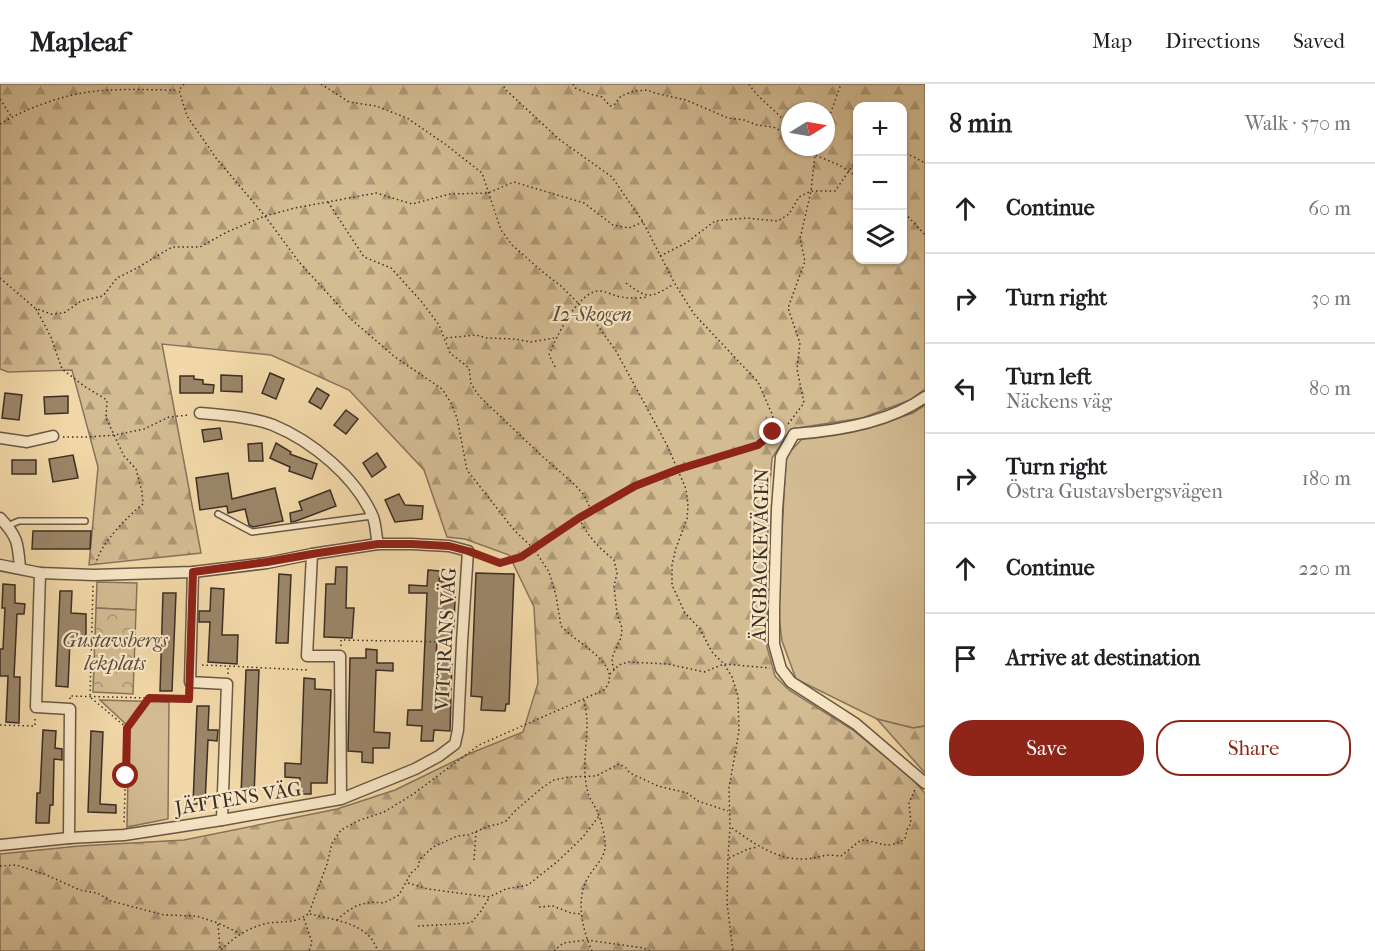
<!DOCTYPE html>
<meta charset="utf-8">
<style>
body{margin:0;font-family:"IM FELL French Canon",serif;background:#f6f6f6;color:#202124}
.controls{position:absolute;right:18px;top:18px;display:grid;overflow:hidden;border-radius:12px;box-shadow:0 2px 4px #0004}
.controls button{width:54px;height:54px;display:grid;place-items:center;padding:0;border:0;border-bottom:2px solid #e0e0e0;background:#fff;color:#202124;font:30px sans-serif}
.compass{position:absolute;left:781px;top:18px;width:54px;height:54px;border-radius:50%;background:#fff;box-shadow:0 2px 4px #0004;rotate:79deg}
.stop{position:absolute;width:18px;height:18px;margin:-14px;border:4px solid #8f2418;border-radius:50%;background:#fff}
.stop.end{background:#8f2418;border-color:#fff;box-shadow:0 2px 6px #0008}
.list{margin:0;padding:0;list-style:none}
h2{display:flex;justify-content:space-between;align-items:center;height:78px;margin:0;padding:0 24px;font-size:26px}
h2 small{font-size:20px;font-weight:400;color:#757577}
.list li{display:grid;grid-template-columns:39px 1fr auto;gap:18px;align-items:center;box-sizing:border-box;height:90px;padding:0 24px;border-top:2px solid #e0e0e0}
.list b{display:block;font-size:22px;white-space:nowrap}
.list p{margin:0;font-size:20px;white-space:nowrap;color:#757577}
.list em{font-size:20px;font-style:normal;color:#757577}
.actions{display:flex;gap:12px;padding:18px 24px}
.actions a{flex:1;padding:14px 0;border:2px solid #8f2418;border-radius:24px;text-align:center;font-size:21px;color:#8f2418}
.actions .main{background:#8f2418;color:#fff}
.icon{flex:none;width:33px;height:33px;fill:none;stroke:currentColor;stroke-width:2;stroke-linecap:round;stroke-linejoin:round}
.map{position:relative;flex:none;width:925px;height:867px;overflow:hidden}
header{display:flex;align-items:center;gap:36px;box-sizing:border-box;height:84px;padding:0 30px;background:#fff;border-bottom:2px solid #e0e0e0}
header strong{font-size:28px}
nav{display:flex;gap:33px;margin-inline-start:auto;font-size:21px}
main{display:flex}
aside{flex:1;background:#fff}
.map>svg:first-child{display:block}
.grass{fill:#d3bb92;stroke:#88745c;stroke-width:1.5}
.forest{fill:url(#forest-firs);stroke:#88745c;stroke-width:1.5;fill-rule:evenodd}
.park{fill:url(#park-crowns);stroke:#88745c;stroke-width:1.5}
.building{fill:#9b8669;stroke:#3c2e25;stroke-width:1.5}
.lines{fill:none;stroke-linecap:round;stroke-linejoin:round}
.service-casing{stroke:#6a5846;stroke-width:8}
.minor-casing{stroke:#6a5846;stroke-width:13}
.path{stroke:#3c2e25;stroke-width:1.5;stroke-dasharray:1.5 3;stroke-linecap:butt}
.service{stroke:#f7e6c6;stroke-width:5}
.minor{stroke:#f7e6c6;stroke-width:10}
.route{stroke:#8f2418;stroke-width:8}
.labels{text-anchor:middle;stroke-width:4.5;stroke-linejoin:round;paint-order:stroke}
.park-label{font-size:20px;font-style:italic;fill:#5a4a3b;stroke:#f7e6c6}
.street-label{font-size:20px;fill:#3c2e25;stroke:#f7e6c6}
</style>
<header>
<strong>Mapleaf</strong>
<nav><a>Map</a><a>Directions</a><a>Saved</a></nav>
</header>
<main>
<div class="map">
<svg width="925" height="867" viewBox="0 0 925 867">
<defs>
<pattern id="forest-firs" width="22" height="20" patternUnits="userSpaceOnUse" patternTransform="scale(1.5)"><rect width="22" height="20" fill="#d3bb92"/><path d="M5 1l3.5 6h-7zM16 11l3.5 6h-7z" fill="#ac9877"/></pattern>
<pattern id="park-crowns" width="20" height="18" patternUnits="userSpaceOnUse" patternTransform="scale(1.5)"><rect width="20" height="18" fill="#d3bb92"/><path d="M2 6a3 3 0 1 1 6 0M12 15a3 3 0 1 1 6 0" fill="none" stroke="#ac9877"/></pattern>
</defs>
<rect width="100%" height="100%" fill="#f2d8a8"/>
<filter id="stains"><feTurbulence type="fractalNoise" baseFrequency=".00333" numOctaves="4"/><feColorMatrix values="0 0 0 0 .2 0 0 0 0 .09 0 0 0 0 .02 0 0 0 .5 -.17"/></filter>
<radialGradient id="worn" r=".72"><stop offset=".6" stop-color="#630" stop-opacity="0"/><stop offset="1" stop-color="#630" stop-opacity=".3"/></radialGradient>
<g class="grass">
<polygon points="925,321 925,642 913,644 877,635 796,595 782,557 778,525 786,372 802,355 865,345 913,329"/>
<polygon points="97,498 137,499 136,526 96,524"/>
<polygon points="100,616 169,618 168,735 127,743 129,643"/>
</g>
<g class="forest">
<path d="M0 0H925V305L910 316 862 334 791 345 772 374 768 427 767 563 775 592 789 606 853 646 910 693 925 709V867H0V770L79 762 184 756 337 725 395 706 471 669 523 648 538 599 534 523 509 471 465 455 447 453 424 386 349 306 271 271 162 260 201 469 89 481 98 383 72 286 8 288 0 285ZM858 22H902V176H858ZM790 27H826V63H790Z"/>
<polygon points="877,635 913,644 925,642 925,689"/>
</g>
<polygon class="park" points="96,524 136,526 133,610 93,608"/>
<g class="building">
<polygon points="270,289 284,295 276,315 262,309"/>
<polygon points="221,291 242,292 242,308 221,307"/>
<polygon points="180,292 194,292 194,295 203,296 203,300 214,301 213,309 180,309"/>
<polygon points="317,304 329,311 321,325 309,318"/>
<polygon points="5,309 22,311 19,336 2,334"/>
<polygon points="68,312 68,329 45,330 44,313"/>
<polygon points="346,326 358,335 346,350 334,341"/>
<polygon points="220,344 222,355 204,358 202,346"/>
<polygon points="262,359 263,377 249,377 248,360"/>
<polygon points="276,359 291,368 290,370 317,380 312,395 289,387 290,383 270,374"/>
<polygon points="377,369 386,383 372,393 363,379"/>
<polygon points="73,371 78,394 53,398 49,375"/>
<rect x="12" y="376" width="24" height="14"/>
<polygon points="228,389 232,415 275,404 283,437 253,443 249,441 245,425 228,429 227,422 200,426 196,394"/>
<polygon points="330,406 336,422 296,437 291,438 290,429 302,426 299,418"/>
<polygon points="399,410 405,421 423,422 422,435 395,438 385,416"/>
<polygon points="33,447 91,447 90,465 32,465"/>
<polygon points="336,483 347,483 346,524 354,524 352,554 324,553 326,500 335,500"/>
<polygon points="428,486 440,487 439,497 456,498 453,556 437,555 436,576 452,577 450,647 434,646 433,657 421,657 422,642 407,641 408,626 422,626 427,509 409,509 409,501 427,502"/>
<polygon points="476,489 514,490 509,620 506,620 505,627 481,626 482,613 471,612"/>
<polygon points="279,490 291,491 288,559 276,559"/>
<polygon points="3,500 15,501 15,519 25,520 24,530 17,530 14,593 20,593 19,639 6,638 8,592 0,592 0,565 3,565 5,524 2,524"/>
<polygon points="211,504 224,505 222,551 238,551 237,580 208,578 210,538 199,538 199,527 210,527"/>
<polygon points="60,507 72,507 71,529 86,530 86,557 70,556 68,603 56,602"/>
<polygon points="163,509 176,509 172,607 160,607"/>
<polygon points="366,565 377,566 377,579 393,579 393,587 376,586 374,648 390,649 389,664 373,664 373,679 362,678 362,668 348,667 350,574 366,574"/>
<polygon points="246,586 259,586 254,712 241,711"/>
<polygon points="304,594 315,595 315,605 331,606 327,699 311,699 311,710 299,710 300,694 285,693 285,679 301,680"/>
<polygon points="197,622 209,622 208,646 218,646 217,657 208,656 205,720 193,720"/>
<polygon points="43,646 56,647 55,664 62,665 62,676 54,675 53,721 50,721 49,739 36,739 37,709 40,709"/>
<polygon points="91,647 103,648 100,720 116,721 116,729 88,728"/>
</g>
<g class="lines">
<g class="service-casing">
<g id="service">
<polyline points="218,430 252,448 372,432"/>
<polyline points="7,442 19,437 85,437"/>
</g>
</g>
<g class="minor-casing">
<g id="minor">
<path d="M925 313C889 339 837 347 794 350L781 373 777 425 774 524V560L781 585 791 598 856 640 925 699"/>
<path d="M200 329C222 331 252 333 273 341 312 357 356 393 373 433 376 441 376 452 378 460"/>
<polyline points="0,354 27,358 53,352"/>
<path d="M0 434C18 453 18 459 20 484"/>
<polyline points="312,470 307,572 340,572 341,715"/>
<polyline points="0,481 40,489 94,491 193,488 267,479 312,470 378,460 411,460 449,462 468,467 462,558 458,646 455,660 439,672 415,685 341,715 222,736 124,751 69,754 0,761"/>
<polyline points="193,488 190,598 227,600 222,736"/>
<polyline points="40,489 36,623 70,625 69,754"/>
</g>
</g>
<g class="path">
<path d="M184 0 179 6 187 32 216 74 265 132 299 178 352 236 395 273 442 305 451 319 457 334 467 386 514 446 534 465 549 488 556 512 561 542C567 548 573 553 580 558 594 569 621 587 604 606L479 661 412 711 384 728 360 736 341 746 332 759 327 780 309 829C296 841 280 836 264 840 246 845 233 854 220 867"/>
<polyline points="321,0 349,18 376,22 407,34 445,60 482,89 501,146 512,161 544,189 561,202 579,220 595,238 616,267 667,361 686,405 688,422 687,435 676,464 672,481 672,501 685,529 700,545 712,568 724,580 732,593 738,612 739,647 729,704 730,743 728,774 727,819 733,867"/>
<polyline points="573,0 575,4 590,10 602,13 610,22 614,21 621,12 634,7 648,6 655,9 686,16 728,34 744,36 757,41 773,43 790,51"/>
<path d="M749 0C760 18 780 27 790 46"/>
<polyline points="0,15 11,32"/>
<path d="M0 40C24 25 61 12 88 8 118 4 148 6 178 6"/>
<polyline points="826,42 841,0"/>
<polyline points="805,63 815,71 839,81 858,93"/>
<polyline points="902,67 925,79"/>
<polyline points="328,118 364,173 391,184 421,217 439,241 450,269 469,284 471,300 480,313 543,373 574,400 584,411 591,426"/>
<polyline points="902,126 925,151"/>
<polyline points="660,172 686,159 715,137 746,134 778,137 789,130 799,113 811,107 835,107 858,74"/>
<polyline points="0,194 35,224 51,230 64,229 81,217 103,212 117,194 137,184 172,163 200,163 227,148 265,132 295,124 376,109 412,120 450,110 488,109 514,98 584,119 613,141 629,144 643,138"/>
<path d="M626 199C649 216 650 214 674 200"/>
<path d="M36 225 51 253 62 285 84 302 107 316 106 334 124 372 136 385 142 408 143 420C128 432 99 461 96 480"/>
<polyline points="446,254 476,251 487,254 515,255 530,258 554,254"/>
<path d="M555 283 549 271C555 255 578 207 599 207 604 207 611 210 617 212 628 215 638 214 649 213"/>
<polyline points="788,340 804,319 797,285 800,259 788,224 805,177 800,155 811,107 815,71 818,63"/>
<polyline points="775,341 785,346"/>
<polyline points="63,353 88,353 115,351 144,345 169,333 189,331"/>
<polyline points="579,435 588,450 599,463 614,476 617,489 614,502 617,530 622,544 621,554 613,571 612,578 614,586"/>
<polyline points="480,472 500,479 521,473 579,434 635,402 679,385 758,361 773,348 775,341 772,330 758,298 694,230 675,200 643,138 612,93 560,56 507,7 502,0"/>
<polyline points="93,502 90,613 127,644 124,741"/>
<polyline points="341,562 341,556 451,558"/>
<polyline points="202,581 227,582"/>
<polyline points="228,590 228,582 306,586 306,584"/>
<polyline points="610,590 619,581 628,578 668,580 704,588 724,580 770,584"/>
<polyline points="70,615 70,612 189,615 189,610"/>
<path d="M584 616C585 623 587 631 587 638 587 663 581 688 589 712 592 719 597 725 599 732 602 739 606 757 605 764 604 775 594 783 589 792 575 813 582 845 592 867"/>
<polyline points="0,641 35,642 35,633"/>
<polyline points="127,643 147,616"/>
<polyline points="127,691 135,692"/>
<path d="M732 744C753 759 777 776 804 775 811 775 816 773 823 772 828 770 836 772 841 772L861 756C881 757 885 767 905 755L907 746 911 739 909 719 916 703"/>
<polyline points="729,774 748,765 758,763"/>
<polyline points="474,776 476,748"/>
<polyline points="0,782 16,781 44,790 80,806 97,809 111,817 164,831 196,832 218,839 239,849"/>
<polyline points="408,799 428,805 489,813 506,805 528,801 558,777 582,754 599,732"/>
<polyline points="539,823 553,822 571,829 581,830"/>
<path d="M310 830C330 835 357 838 371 854 374 858 376 863 378 867"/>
<polyline points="304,835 312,858 309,867"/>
<polyline points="337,836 346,828 358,821 372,818 384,819 399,811 411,789 418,783 420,775 433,763 457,752 468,751 489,742 499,740 506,737 516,726 543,703 554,696 569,693 596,692 619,680 625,683 630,689 658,702 687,709 698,717 728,727"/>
<polyline points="218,840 220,865"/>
<polyline points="418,842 471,839 481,827 489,814"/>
<polyline points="554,867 563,859 587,856 643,864 650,867"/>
</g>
<use href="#service" class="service"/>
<use href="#minor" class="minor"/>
</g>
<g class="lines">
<polyline class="route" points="126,692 127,644 149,614 189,615 193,488 267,478 312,470 378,460 411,460 449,462 468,467 500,479 521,473 579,434 635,402 679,385 758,361 773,348"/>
</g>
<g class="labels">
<g class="park-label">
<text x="592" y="237">I2-Skogen</text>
<text x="115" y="563">Gustavsbergs<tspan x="115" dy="23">lekplats</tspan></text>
</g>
<g class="street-label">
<text transform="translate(760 471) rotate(-89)" y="7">ÄNGBACKEVÄGEN</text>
<text transform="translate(445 555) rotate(-87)" y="7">VITTRANS VÄG</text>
<text transform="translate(238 714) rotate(-9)" y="7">JÄTTENS VÄG</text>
</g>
</g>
<rect width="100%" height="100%" filter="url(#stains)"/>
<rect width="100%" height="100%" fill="url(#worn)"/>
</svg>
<div class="controls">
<button>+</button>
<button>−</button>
<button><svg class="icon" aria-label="layers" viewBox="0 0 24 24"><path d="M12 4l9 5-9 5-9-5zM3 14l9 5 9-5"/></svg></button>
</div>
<svg class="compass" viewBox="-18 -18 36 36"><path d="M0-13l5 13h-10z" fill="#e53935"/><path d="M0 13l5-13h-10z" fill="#757577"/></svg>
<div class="stop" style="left:126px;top:692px"></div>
<div class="stop end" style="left:773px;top:348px"></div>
</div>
<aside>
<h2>8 min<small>Walk · 570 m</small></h2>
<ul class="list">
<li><svg class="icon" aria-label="ahead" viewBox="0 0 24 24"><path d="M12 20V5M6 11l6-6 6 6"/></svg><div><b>Continue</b></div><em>60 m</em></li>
<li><svg class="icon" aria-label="right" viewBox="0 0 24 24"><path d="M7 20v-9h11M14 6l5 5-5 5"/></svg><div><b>Turn right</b></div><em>30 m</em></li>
<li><svg class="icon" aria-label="left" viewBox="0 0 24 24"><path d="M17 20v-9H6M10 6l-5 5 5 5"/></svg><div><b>Turn left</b><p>Näckens väg</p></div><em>80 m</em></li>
<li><svg class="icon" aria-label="right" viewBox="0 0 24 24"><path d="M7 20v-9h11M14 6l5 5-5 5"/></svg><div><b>Turn right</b><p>Östra Gustavsbergsvägen</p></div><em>180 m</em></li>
<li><svg class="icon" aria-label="ahead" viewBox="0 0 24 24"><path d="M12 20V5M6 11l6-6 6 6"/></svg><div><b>Continue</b></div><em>220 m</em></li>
<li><svg class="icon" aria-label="arrive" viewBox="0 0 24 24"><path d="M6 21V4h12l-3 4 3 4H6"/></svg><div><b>Arrive at destination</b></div></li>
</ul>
<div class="actions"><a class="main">Save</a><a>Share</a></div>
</aside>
</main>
